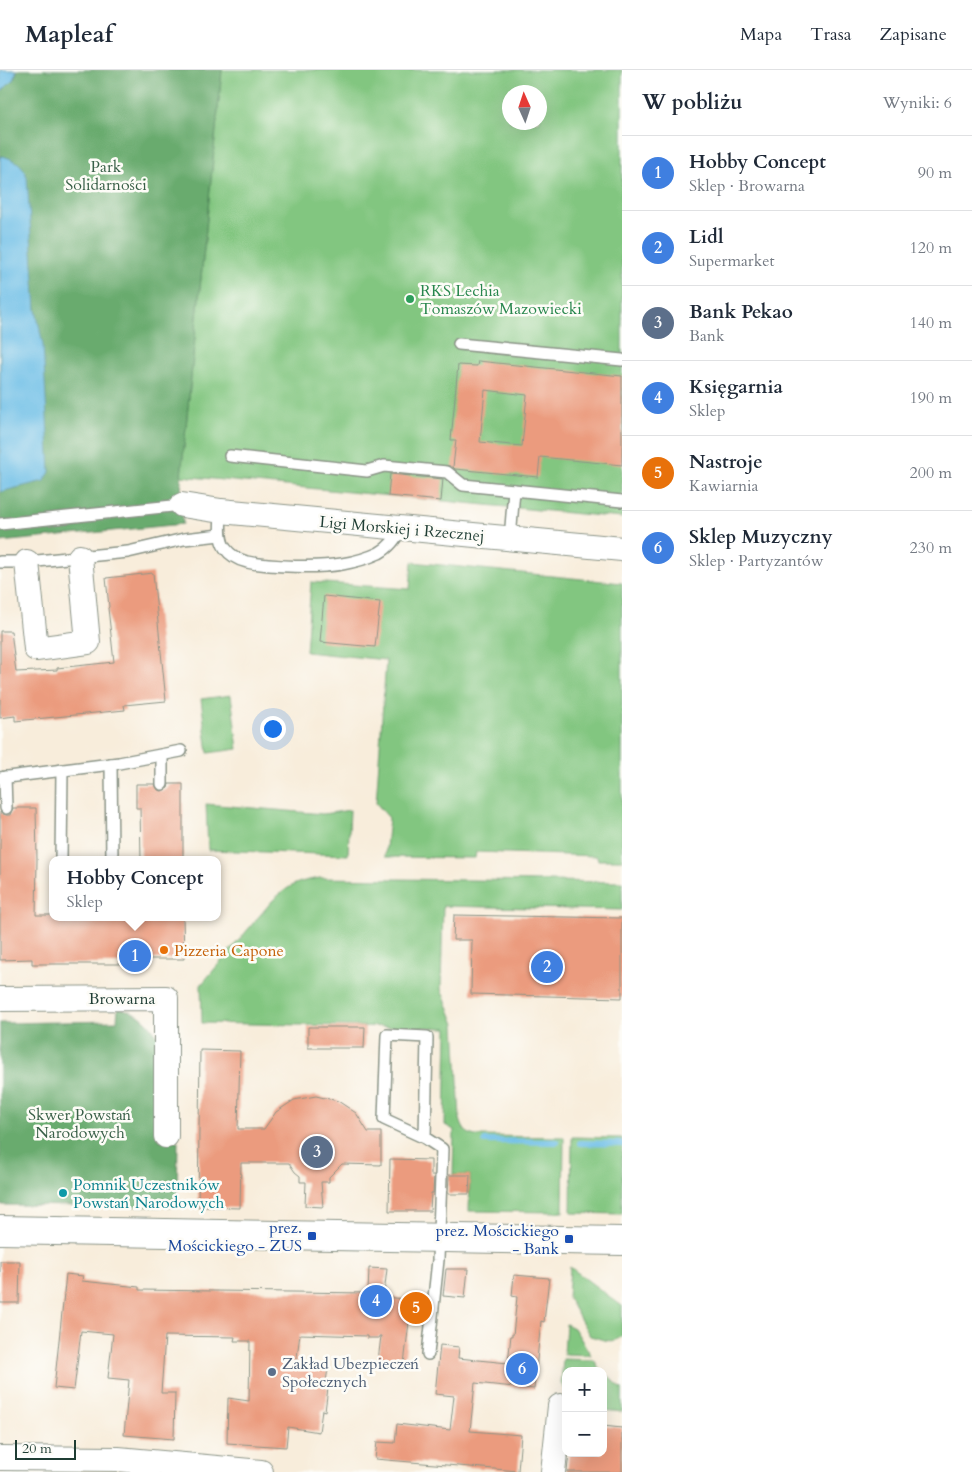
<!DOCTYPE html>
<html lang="pl">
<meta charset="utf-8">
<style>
body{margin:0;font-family:Cardo,serif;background:#f2f2f3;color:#1f2937}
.controls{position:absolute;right:15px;bottom:15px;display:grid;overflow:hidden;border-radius:10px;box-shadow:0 5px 20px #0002}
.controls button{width:45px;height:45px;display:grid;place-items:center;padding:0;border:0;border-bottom:1px solid #e0e1e3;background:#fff;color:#1f2937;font:25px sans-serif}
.compass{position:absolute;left:502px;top:15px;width:45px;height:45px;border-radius:50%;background:#fff;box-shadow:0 5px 20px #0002;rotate:357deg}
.scale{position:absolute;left:15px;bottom:12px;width:61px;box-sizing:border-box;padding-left:5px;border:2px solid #1f3d34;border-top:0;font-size:14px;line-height:18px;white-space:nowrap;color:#1f3d34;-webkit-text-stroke:4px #fdfcf7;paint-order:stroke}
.you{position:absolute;left:272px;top:658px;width:18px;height:18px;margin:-12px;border:4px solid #fff;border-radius:50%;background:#1a73e8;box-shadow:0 0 0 8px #1a73e833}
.badge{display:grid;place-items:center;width:32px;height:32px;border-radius:50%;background:#ea580c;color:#fff;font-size:16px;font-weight:700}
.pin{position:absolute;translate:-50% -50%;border:2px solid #fff;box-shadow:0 1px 5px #0006}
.popup{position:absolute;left:49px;top:786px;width:172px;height:65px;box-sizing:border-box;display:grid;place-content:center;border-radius:10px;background:#fff;filter:drop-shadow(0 1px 4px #0005);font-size:16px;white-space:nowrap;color:#747a83}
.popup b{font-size:19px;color:#1f2937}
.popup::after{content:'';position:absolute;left:50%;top:100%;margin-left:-10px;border:10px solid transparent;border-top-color:#fff}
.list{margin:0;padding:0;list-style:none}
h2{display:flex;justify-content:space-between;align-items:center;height:65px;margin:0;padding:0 20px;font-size:21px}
h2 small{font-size:16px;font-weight:400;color:#747a83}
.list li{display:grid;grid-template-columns:32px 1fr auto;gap:15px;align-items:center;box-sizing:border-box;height:75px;padding:0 20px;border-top:1px solid #e0e1e3}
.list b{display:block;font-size:19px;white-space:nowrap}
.list p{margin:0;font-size:16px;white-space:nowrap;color:#747a83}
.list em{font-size:16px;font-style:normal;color:#747a83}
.map{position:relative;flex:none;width:622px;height:1402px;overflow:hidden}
header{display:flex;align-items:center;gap:30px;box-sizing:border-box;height:70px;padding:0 25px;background:#fff;border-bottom:1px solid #e0e1e3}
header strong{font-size:24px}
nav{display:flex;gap:28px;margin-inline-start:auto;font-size:18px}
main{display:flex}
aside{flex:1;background:#fff}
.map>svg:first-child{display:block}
.green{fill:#82c680;stroke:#50825a;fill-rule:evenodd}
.forest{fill:#69ab6e;stroke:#447451}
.water{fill:#6abde6;stroke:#447d8d}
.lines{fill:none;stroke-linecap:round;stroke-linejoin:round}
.stream{stroke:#6abde6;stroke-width:6}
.building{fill:#eb9b7e;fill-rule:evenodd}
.service-casing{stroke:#8c9588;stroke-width:14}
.minor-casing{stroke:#8c9588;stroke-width:26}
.secondary-casing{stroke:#8c9588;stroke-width:30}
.service{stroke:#fff;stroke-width:11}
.minor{stroke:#fff;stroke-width:24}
.secondary{stroke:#fff;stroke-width:28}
.leisure-dot{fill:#2e9e5b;stroke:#fdfcf7;stroke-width:2}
.food-dot{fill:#e8710a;stroke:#fdfcf7;stroke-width:2}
.culture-dot{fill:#0f9aa8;stroke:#fdfcf7;stroke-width:2}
.transit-dot{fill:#1a4fb4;stroke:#fdfcf7;stroke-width:2}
.service-dot{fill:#5c6f8a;stroke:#fdfcf7;stroke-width:2}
.labels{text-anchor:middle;stroke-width:5;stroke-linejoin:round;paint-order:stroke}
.park-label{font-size:16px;fill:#385f47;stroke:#fdfcf7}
.leisure-label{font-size:16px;fill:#27864d;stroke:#fdfcf7;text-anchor:start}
.street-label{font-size:16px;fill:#1f3d34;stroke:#fdfcf7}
.food-label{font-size:16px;fill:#c56008;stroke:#fdfcf7;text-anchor:start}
.culture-label{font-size:16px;fill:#0d838f;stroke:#fdfcf7;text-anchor:start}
.transit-label{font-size:16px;fill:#164399;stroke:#fdfcf7;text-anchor:end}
.service-label{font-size:16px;fill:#4e5e75;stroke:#fdfcf7;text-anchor:start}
</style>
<header>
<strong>Mapleaf</strong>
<nav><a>Mapa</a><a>Trasa</a><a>Zapisane</a></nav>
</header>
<main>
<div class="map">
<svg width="622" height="1402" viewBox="0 0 622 1402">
<rect width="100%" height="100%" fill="#fdfcf7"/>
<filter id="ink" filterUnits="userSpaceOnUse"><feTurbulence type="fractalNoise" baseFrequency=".02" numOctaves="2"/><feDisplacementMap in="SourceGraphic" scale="10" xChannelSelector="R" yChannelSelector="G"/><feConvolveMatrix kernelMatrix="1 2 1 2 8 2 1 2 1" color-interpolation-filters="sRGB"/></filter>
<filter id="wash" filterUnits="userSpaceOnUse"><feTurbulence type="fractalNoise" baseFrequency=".0096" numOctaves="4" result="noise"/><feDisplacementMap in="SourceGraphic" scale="20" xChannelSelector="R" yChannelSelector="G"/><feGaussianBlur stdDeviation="1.12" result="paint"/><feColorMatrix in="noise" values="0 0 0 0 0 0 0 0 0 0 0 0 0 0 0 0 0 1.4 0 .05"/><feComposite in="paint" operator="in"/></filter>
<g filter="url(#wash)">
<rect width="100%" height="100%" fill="#f8eddb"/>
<g class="green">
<path d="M222 0H622V448L181 406ZM510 22H540V52H510Z"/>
<polygon points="412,492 622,513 622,790 598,790 597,786 476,782 475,788 385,787 389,748 376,733 386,590 306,582 311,512 410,519"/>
<polygon points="231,625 238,679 208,683 201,629"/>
<polygon points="206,734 323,744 350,740 348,785 208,780"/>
<path d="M320 808 622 812V840L443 836 441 919 455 954 460 1049C463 1059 465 1063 475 1066L564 1067 563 1142 469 1141 470 1105H453L454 1060 445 1055 447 958 202 953 201 915 272 831C291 814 296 812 320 808Z"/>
<polygon points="572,1067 622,1068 622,1144 571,1143"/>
<path d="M570 1197 622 1236V1266C612 1275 602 1269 590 1266L568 1228Z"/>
<polygon points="566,1254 574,1258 591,1285 564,1284"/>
<polygon points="563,1289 594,1290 599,1298 599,1301 566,1301 566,1320 561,1314"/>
<polygon points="609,1306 622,1319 622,1342 603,1340 603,1308"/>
</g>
<g class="forest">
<polygon points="18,0 222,0 181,406 183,454 0,472 0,23 13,10"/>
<polygon points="118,937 130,941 140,946 148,953 159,967 159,1070 178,1071 177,1137 0,1135 0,953 117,951"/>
</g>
<g class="water">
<polygon points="0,0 17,0 13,10 0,23"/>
<path d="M3 86C17 91 22 93 27 107L36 240 43 275 50 402 44 411 0 422V87Z"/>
</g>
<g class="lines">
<g class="stream">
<polyline points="485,1071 557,1072"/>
<polyline points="580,1073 622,1074"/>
</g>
</g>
<g id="blocks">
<g class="building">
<path d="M478 291 622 306V395L540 387 538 407 455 399 453 397 456 370H451L458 295 477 296ZM485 320 527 325 522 376 480 372Z"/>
<polygon points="390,404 443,409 441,431 388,426"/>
<polygon points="153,503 166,631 124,635 125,640 15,651 15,646 0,648 0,561 11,561 16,602 57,600 57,598 114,592 108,538 109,537 106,508"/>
<polygon points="324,526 380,532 375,577 320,572"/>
<polygon points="136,714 155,714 158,720 162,721 168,718 169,714 183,714 183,790 141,790 140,738 136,738"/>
<polygon points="13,738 36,738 37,790 36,845 52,845 52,847 183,847 184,889 141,889 141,894 32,894 32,889 0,890 0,742 6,745 10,745"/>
<polygon points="454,845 622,848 622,928 471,924 472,870 453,870"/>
<polygon points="308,957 365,957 364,978 308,978"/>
<polygon points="200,980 240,981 238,1059 264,1059 276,1042 294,1030 316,1026 338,1031 356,1043 368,1062 381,1062 381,1095 342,1094 329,1107 329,1112 321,1112 323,1137 305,1136 306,1112 300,1112 300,1106 295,1102 289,1093 241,1093 240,1138 198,1137"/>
<polygon points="390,1089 431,1090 431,1105 434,1105 433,1123 431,1123 430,1141 389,1141"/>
<polygon points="449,1105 470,1105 469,1124 448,1124"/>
<polygon points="0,1191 20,1191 19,1233 0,1233"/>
<polygon points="369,1198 387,1199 384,1224 386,1224 385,1227 426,1231 424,1254 409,1252 404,1294 378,1291 381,1266 379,1266 379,1268 367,1268 367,1266 300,1264 296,1295 328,1299 325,1317 328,1318 325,1341 322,1340 319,1362 288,1357 286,1377 227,1373 228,1328 249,1331 250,1271 234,1271 235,1267 165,1266 161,1323 175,1323 174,1369 124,1365 129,1310 108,1308 113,1264 81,1261 74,1320 54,1318 66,1204 83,1206 82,1211 139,1217 139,1220 368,1223"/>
<polygon points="446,1199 468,1199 465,1228 443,1226"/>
<polygon points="514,1205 549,1208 544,1252 541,1251 534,1319 475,1313 470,1361 521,1365 518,1401 375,1389 377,1372 395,1373 397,1354 450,1360 454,1326 435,1324 440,1275 459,1277 458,1288 508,1293 511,1265 513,1265 517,1227 512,1226"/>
<polygon points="603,1356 622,1358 622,1402 567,1402 569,1383 603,1383"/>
</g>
</g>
</g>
<g filter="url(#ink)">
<use href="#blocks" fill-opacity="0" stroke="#8c9588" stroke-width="1"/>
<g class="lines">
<g class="service-casing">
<g id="service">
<polyline points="459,274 622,290"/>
<polyline points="230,386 367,401 384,396 447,402 463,415 514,420"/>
<path d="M221 441C221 452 218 468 225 478 230 485 239 490 247 492 271 497 318 498 342 494 354 492 368 488 379 483 390 477 395 469 402 458"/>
<polyline points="0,454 182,435"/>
<polyline points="510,469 514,420 622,431"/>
<polyline points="0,492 27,492 128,482 184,469 220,465"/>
<polyline points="162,685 162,714"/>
<polyline points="111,694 112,790"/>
<polyline points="5,707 6,738"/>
<polyline points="0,708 119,693 181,681"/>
<polyline points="61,790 62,700"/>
<polyline points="425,1068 384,1049 387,965 427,967 425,1068 442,1079 438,1190 428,1284"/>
</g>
</g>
<g class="minor-casing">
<g id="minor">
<polyline points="182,435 221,441 622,479"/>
<polyline points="27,492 36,579 88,572 80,487"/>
<polyline points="0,929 166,928 166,1066"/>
<polyline points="0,1388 118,1389 261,1402"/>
<polyline points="553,1402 560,1336"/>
</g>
</g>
<g class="secondary-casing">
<polyline id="secondary" points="0,1160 622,1171"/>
</g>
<use href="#service" class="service"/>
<use href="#minor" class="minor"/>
<use href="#secondary" class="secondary"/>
</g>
</g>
<circle class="leisure-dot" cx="410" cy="229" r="5"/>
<circle class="food-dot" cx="164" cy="880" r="5"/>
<circle class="culture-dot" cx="63" cy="1123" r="5"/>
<g class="transit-dot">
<rect x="307" y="1161" width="10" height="10" rx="2.5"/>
<rect x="564" y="1164" width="10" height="10" rx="2.5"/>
</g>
<circle class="service-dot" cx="272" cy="1302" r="5"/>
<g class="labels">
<g class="park-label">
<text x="106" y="102">Park<tspan x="106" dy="18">Solidarności</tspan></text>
<text x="80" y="1050">Skwer Powstań<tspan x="80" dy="18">Narodowych</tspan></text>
</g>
<g class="leisure-label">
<text x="420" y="226">RKS Lechia<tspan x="420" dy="18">Tomaszów Mazowiecki</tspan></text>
</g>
<g class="street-label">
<text transform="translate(402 458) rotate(5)" y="6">Ligi Morskiej i Rzecznej</text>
<text x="122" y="934">Browarna</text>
</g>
<g class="food-label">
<text x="174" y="886">Pizzeria Capone</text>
</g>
<g class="culture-label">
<text x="73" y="1120">Pomnik Uczestników<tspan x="73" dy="18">Powstań Narodowych</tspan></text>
</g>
<g class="transit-label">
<text x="302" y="1163">prez.<tspan x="302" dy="18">Mościckiego - ZUS</tspan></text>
<text x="559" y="1166">prez. Mościckiego<tspan x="559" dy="18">- Bank</tspan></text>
</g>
<g class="service-label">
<text x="282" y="1299">Zakład Ubezpieczeń<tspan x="282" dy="18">Społecznych</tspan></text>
</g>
</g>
</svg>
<div class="controls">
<button>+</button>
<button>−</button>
</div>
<svg class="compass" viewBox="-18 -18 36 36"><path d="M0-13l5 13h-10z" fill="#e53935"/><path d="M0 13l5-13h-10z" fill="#747a83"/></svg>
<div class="scale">20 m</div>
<div class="you"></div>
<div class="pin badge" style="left:135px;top:886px;background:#3f7fe0">1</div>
<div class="popup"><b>Hobby Concept</b>Sklep</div>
<div class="pin badge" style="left:547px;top:897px;background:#3f7fe0">2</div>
<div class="pin badge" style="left:317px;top:1082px;background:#5c6f8a">3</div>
<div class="pin badge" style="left:376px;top:1231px;background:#3f7fe0">4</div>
<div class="pin badge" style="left:416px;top:1238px;background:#e8710a">5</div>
<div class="pin badge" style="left:522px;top:1299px;background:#3f7fe0">6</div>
</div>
<aside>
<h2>W pobliżu<small>Wyniki: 6</small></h2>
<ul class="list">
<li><span class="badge" style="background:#3f7fe0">1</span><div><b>Hobby Concept</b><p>Sklep · Browarna</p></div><em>90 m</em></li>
<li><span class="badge" style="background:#3f7fe0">2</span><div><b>Lidl</b><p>Supermarket</p></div><em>120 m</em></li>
<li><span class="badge" style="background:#5c6f8a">3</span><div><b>Bank Pekao</b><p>Bank</p></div><em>140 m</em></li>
<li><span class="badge" style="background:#3f7fe0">4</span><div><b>Księgarnia</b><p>Sklep</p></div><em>190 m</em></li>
<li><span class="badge" style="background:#e8710a">5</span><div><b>Nastroje</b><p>Kawiarnia</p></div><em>200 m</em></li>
<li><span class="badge" style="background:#3f7fe0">6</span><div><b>Sklep Muzyczny</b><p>Sklep · Partyzantów</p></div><em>230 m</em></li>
</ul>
</aside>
</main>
